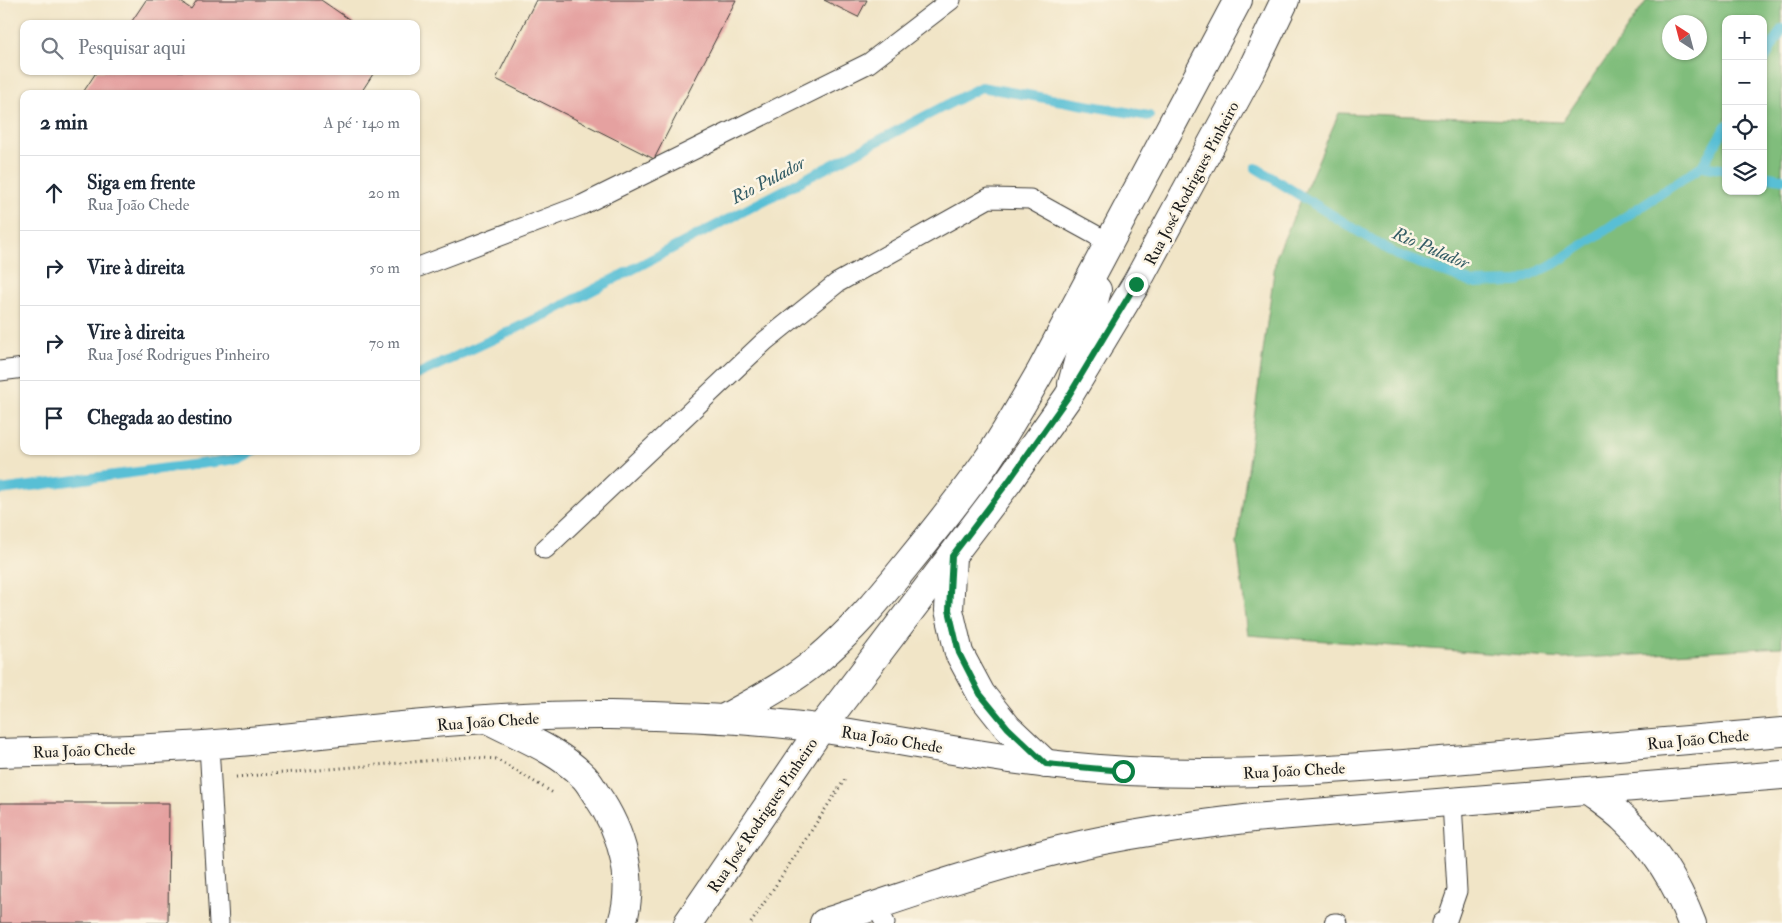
<!DOCTYPE html>
<html lang="pt">
<meta charset="utf-8">
<style>
body{margin:0;font-family:"IM FELL Double Pica",serif;background:#f2f2f3;color:#1f2937}
.controls{position:absolute;right:15px;top:15px;display:grid;overflow:hidden;border-radius:10px;box-shadow:0 1px 4px #0004}
.controls button{width:45px;height:45px;display:grid;place-items:center;padding:0;border:0;border-bottom:1px solid #e0e1e3;background:#fff;color:#1f2937;font:25px sans-serif}
.compass{position:absolute;left:1662px;top:15px;width:45px;height:45px;border-radius:50%;background:#fff;box-shadow:0 1px 4px #0004;rotate:324deg}
.stop{position:absolute;width:15px;height:15px;margin:-11px;border:4px solid #0b8043;border-radius:50%;background:#fff}
.stop.end{background:#0b8043;border-color:#fff;box-shadow:0 1px 5px #0008}
.list{margin:0;padding:0;list-style:none}
h2{display:flex;justify-content:space-between;align-items:center;height:65px;margin:0;padding:0 20px;font-size:21px}
h2 small{font-size:16px;font-weight:400;color:#747a83}
.list li{display:grid;grid-template-columns:32px 1fr auto;gap:15px;align-items:center;box-sizing:border-box;height:75px;padding:0 20px;border-top:1px solid #e0e1e3}
.list b{display:block;font-size:19px;white-space:nowrap}
.list p{margin:0;font-size:16px;white-space:nowrap;color:#747a83}
.list em{font-size:16px;font-style:normal;color:#747a83}
.icon{flex:none;width:28px;height:28px;fill:none;stroke:currentColor;stroke-width:2;stroke-linecap:round;stroke-linejoin:round}
.map{position:relative;flex:none;width:1782px;height:923px;overflow:hidden}
.search{position:absolute;background:#fff;box-shadow:0 1px 4px #0004;left:20px;top:20px;width:400px;height:55px;display:flex;align-items:center;gap:12px;box-sizing:border-box;padding:0 18px;border-radius:10px;color:#747a83;font-size:19px}
.panel{position:absolute;background:#fff;box-shadow:0 1px 4px #0004;left:20px;top:90px;width:400px;height:365px;border-radius:10px}
.map>svg:first-child{display:block}
.forest{fill:#80bd7c;stroke:#4e6c4c;fill-rule:evenodd}
.lines{fill:none;stroke-linecap:round;stroke-linejoin:round}
.stream{stroke:#58bfd5;stroke-width:10}
.building{fill:#e5a1a0}
.lane-casing{stroke:#3c3a36;stroke-width:21}
.street-casing{stroke:#3c3a36;stroke-width:30}
.secondary-casing{stroke:#3c3a36;stroke-width:30}
.path{stroke:#3c3a36;stroke-width:3;stroke-dasharray:1 4;stroke-linecap:butt}
.lane{stroke:#fff;stroke-width:19}
.street{stroke:#fff;stroke-width:28}
.secondary{stroke:#fff;stroke-width:28}
.route{stroke:#0b8043;stroke-width:6}
.labels{text-anchor:middle;stroke-width:5;stroke-linejoin:round;paint-order:stroke}
.street-label{font-size:16px;fill:#1c1c1c;stroke:#fcf5e5}
.water-label{font-size:18px;font-style:italic;fill:#345d66;stroke:#fcf5e5}
</style>
<div class="map">
<svg width="1782" height="923" viewBox="0 0 1782 923">
<rect width="100%" height="100%" fill="#fcf5e5"/>
<filter id="ink" filterUnits="userSpaceOnUse"><feTurbulence type="fractalNoise" baseFrequency=".02" numOctaves="2"/><feDisplacementMap in="SourceGraphic" scale="10" xChannelSelector="R" yChannelSelector="G"/><feConvolveMatrix kernelMatrix="1 2 1 2 8 2 1 2 1" color-interpolation-filters="sRGB"/></filter>
<filter id="wash" filterUnits="userSpaceOnUse"><feTurbulence type="fractalNoise" baseFrequency=".0096" numOctaves="4" result="noise"/><feDisplacementMap in="SourceGraphic" scale="20" xChannelSelector="R" yChannelSelector="G"/><feGaussianBlur stdDeviation="1.12" result="paint"/><feColorMatrix in="noise" values="0 0 0 0 0 0 0 0 0 0 0 0 0 0 0 0 0 1.4 0 .05"/><feComposite in="paint" operator="in"/></filter>
<g filter="url(#wash)">
<rect width="100%" height="100%" fill="#f1e5c7"/>
<path class="forest" d="M1647 0H1782V647L1563 659 1248 635 1237 543 1276 257 1339 113 1562 122ZM1726 19H1763V191H1726ZM1670 22H1700V52H1670Z"/>
<g class="lines">
<g class="stream">
<polyline points="1763,62 1782,29"/>
<polyline points="1702,166 1726,170"/>
<polyline points="1256,168 1395,254 1473,283 1517,282 1554,264 1702,166 1726,126"/>
<polyline points="1763,176 1782,179"/>
<polyline points="416,375 549,313 981,87 1149,116"/>
<polyline points="0,490 237,459 253,451"/>
</g>
</g>
<g id="blocks">
<g class="building">
<polygon points="146,0 178,0 191,9 197,0 321,0 356,24 130,24"/>
<polygon points="536,0 736,0 654,159 496,79"/>
<polygon points="824,0 867,0 858,17"/>
<polygon points="97,71 375,71 360,94 82,94"/>
<polygon points="0,803 169,803 168,923 0,923"/>
</g>
</g>
</g>
<g filter="url(#ink)">
<use href="#blocks" fill-opacity="0" stroke="#3c3a36" stroke-width="1"/>
<g class="lines">
<g class="lane-casing">
<g id="lane">
<polyline points="416,268 582,205 869,63 951,0"/>
<polyline points="0,371 24,368"/>
<polyline points="545,549 765,341 837,283 989,198 1030,199 1110,243"/>
<polyline points="209,745 219,923"/>
<polyline points="876,905 885,923"/>
<polyline points="1334,923 1338,923"/>
<polyline points="1442,923 1447,920 1457,891 1452,802"/>
</g>
</g>
<g class="street-casing">
<g id="street">
<polyline points="1072,384 1097,290"/>
<path d="M723 719C755 701 788 684 816 661 851 632 879 599 907 564 934 531 961 497 986 462 1006 433 1023 402 1041 371L1238 0"/>
<path d="M1588 791C1600 800 1614 809 1625 820 1656 849 1677 884 1692 923"/>
</g>
</g>
<g class="secondary-casing">
<g id="secondary">
<polyline points="952,556 949,610 959,653 981,694 1008,728 1046,764"/>
<path d="M491 721C522 737 557 750 582 775 588 780 592 788 596 794 622 831 636 879 622 923"/>
<path d="M0 753C72 751 144 750 216 744 347 733 478 714 610 715 681 716 754 719 825 729 925 744 1026 766 1128 771 1245 777 1361 768 1477 758 1579 749 1680 741 1782 732"/>
<polyline points="688,923 821,728 1008,482 1068,397 1136,284 1252,69 1285,0"/>
<path d="M824 923C901 897 979 870 1059 850 1123 834 1188 826 1253 818L1782 775"/>
</g>
</g>
<g class="path">
<polyline points="236,777 471,757 496,759 555,794"/>
<polyline points="751,923 845,779"/>
</g>
<use href="#lane" class="lane"/>
<use href="#street" class="street"/>
<use href="#secondary" class="secondary"/>
</g>
</g>
<g class="lines" filter="url(#ink)">
<polyline class="route" points="1123,771 1046,764 1008,728 980,694 959,653 949,610 952,556 1008,482 1068,397 1136,284"/>
</g>
<g class="labels">
<g class="street-label">
<text transform="translate(1191 183) rotate(-62)" y="6">Rua José Rodrigues Pinheiro</text>
<text transform="translate(488 721) rotate(-4)" y="6">Rua João Chede</text>
<text transform="translate(892 739) rotate(9)" y="6">Rua João Chede</text>
<text transform="translate(1698 739) rotate(-5)" y="6">Rua João Chede</text>
<text transform="translate(84 750) rotate(-2)" y="6">Rua João Chede</text>
<text transform="translate(1294 770) rotate(-3)" y="6">Rua João Chede</text>
<text transform="translate(762 815) rotate(-56)" y="6">Rua José Rodrigues Pinheiro</text>
</g>
<g class="water-label">
<text transform="translate(768 180) rotate(-28)" y="6">Rio Pulador</text>
<text transform="translate(1431 248) rotate(23)" y="6">Rio Pulador</text>
</g>
</g>
</svg>
<div class="controls">
<button>+</button>
<button>−</button>
<button><svg class="icon" aria-label="locate" viewBox="0 0 24 24"><circle cx="12" cy="12" r="6"/><path d="M12 2v4M12 18v4M2 12h4M18 12h4"/></svg></button>
<button><svg class="icon" aria-label="layers" viewBox="0 0 24 24"><path d="M12 4l9 5-9 5-9-5zM3 14l9 5 9-5"/></svg></button>
</div>
<svg class="compass" viewBox="-18 -18 36 36"><path d="M0-13l5 13h-10z" fill="#e53935"/><path d="M0 13l5-13h-10z" fill="#747a83"/></svg>
<div class="stop" style="left:1123px;top:771px"></div>
<div class="stop end" style="left:1136px;top:284px"></div>
<div class="search"><svg class="icon" aria-label="search" viewBox="0 0 24 24"><circle cx="10" cy="10" r="6"/><path d="M15 15l6 6"/></svg>Pesquisar aqui</div>
<section class="panel">
<h2>2 min<small>A pé · 140 m</small></h2>
<ul class="list">
<li><svg class="icon" aria-label="ahead" viewBox="0 0 24 24"><path d="M12 20V5M6 11l6-6 6 6"/></svg><div><b>Siga em frente</b><p>Rua João Chede</p></div><em>20 m</em></li>
<li><svg class="icon" aria-label="right" viewBox="0 0 24 24"><path d="M7 20v-9h11M14 6l5 5-5 5"/></svg><div><b>Vire à direita</b></div><em>50 m</em></li>
<li><svg class="icon" aria-label="right" viewBox="0 0 24 24"><path d="M7 20v-9h11M14 6l5 5-5 5"/></svg><div><b>Vire à direita</b><p>Rua José Rodrigues Pinheiro</p></div><em>70 m</em></li>
<li><svg class="icon" aria-label="arrive" viewBox="0 0 24 24"><path d="M6 21V4h12l-3 4 3 4H6"/></svg><div><b>Chegada ao destino</b></div></li>
</ul>
</section>
</div>
